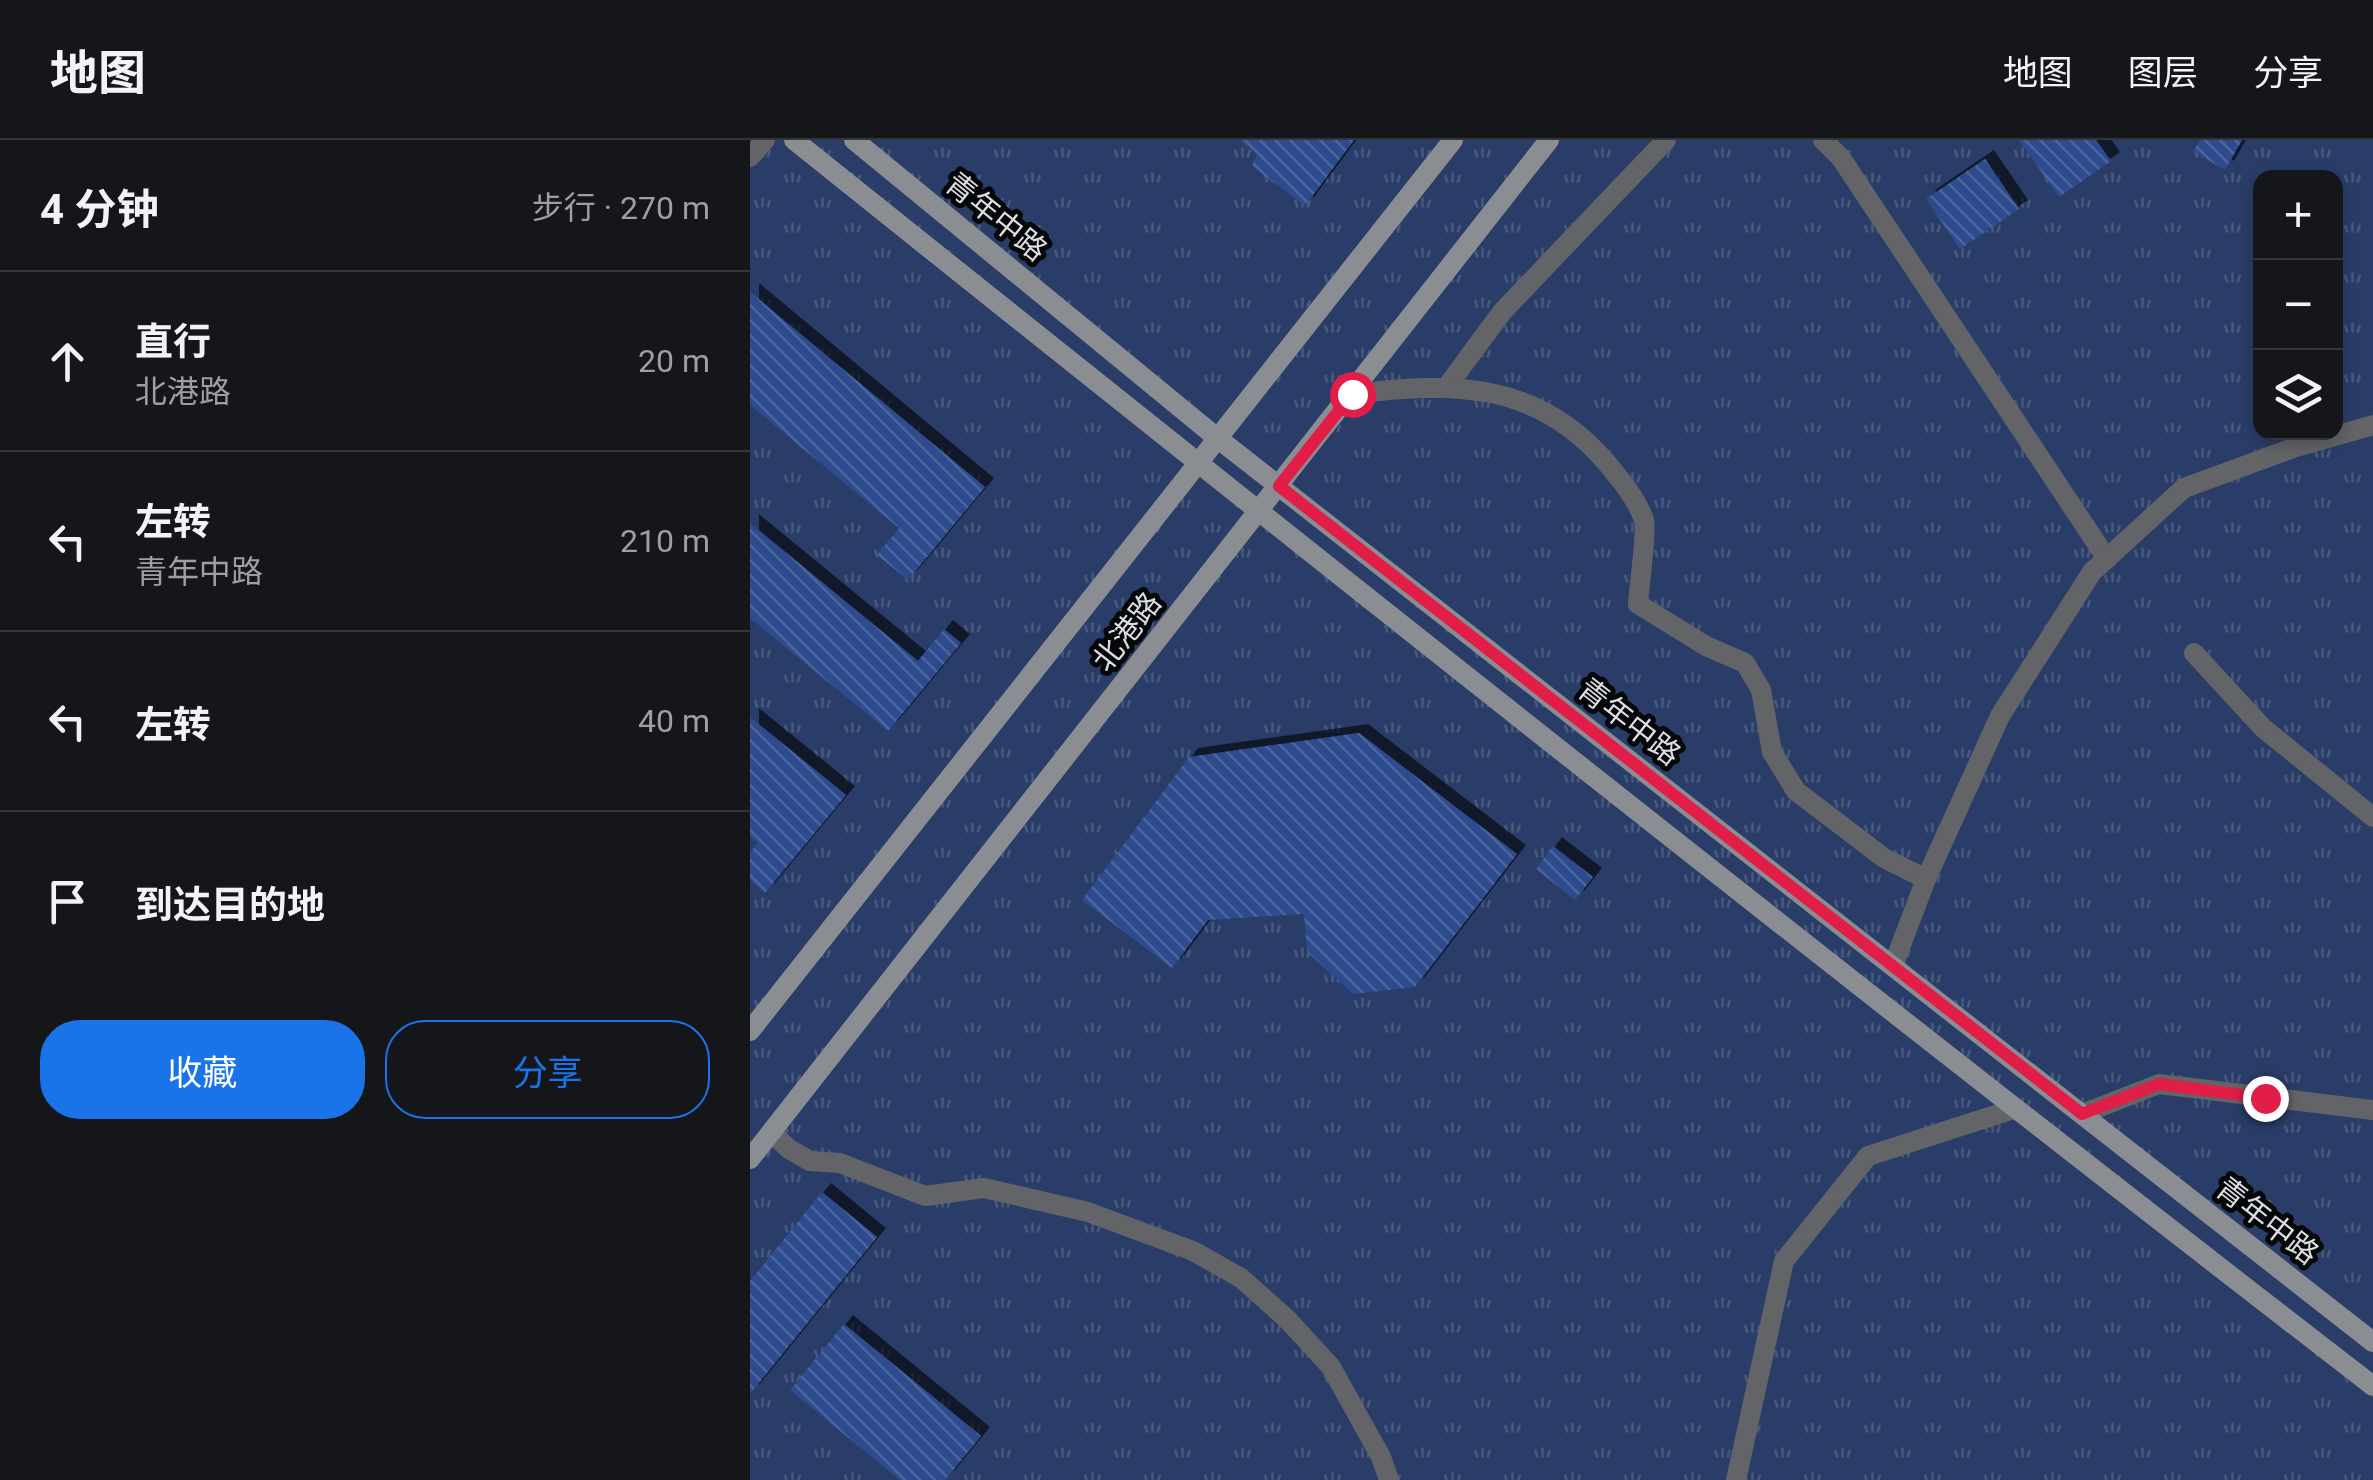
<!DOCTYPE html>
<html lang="zh">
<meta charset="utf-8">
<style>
body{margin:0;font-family:Roboto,"Noto Sans SC",sans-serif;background:#212327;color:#f1f3f6}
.controls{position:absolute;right:30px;top:30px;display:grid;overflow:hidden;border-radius:20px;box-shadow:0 5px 15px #0003}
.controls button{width:90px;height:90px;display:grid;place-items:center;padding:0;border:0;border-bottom:2px solid #333539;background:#14161a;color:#f1f3f6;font:50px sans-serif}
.stop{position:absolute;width:30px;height:30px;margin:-22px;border:8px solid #e11d48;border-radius:50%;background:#fff}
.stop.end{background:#e11d48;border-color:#fff;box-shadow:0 2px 10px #0008}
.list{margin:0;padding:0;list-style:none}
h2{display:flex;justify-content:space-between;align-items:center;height:130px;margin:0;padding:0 40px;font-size:42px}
h2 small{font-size:32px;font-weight:400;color:#9d9fa2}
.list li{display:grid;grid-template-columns:65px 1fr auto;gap:30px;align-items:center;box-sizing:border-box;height:180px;padding:0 40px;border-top:2px solid #333539}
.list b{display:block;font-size:38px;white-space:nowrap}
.list p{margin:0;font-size:32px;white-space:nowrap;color:#9d9fa2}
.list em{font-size:32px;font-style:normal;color:#9d9fa2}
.actions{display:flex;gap:20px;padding:30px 40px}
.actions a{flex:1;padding:22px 0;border:2px solid #1a73e8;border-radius:40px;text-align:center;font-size:35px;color:#1a73e8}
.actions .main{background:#1a73e8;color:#fff}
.icon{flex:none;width:55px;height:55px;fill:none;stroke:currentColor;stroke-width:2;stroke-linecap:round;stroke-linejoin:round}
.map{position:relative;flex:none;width:1623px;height:1340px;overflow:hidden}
header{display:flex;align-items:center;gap:60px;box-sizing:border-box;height:140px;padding:0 50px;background:#14161a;border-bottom:2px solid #333539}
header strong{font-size:48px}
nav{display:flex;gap:55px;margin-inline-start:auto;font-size:35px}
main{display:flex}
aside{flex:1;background:#14161a}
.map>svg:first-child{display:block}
.grass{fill:url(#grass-tufts);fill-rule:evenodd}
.building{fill:url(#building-back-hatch);filter:url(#shadow)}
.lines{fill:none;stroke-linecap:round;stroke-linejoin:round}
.street{stroke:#626467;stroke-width:20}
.secondary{stroke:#8a8d92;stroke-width:20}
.route{stroke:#e11d48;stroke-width:12}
.labels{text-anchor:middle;stroke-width:10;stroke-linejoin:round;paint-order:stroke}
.street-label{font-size:30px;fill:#dcdee2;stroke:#060709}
</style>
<header>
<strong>地图</strong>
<nav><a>地图</a><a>图层</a><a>分享</a></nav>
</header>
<main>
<aside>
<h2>4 分钟<small>步行 · 270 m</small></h2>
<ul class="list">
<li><svg class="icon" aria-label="ahead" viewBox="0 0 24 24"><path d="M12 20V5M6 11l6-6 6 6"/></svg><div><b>直行</b><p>北港路</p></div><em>20 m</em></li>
<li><svg class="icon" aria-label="left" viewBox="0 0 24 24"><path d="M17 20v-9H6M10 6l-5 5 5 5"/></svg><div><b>左转</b><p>青年中路</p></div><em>210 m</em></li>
<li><svg class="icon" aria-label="left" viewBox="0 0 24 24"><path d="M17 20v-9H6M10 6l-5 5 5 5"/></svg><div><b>左转</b></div><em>40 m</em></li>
<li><svg class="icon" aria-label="arrive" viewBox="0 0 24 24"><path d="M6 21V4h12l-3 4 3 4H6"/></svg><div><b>到达目的地</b></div></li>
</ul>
<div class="actions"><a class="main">收藏</a><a>分享</a></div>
</aside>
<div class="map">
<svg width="1623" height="1340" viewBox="0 0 1623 1340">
<defs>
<pattern id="grass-tufts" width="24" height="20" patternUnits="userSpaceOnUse" patternTransform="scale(2.5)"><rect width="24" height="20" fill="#293d68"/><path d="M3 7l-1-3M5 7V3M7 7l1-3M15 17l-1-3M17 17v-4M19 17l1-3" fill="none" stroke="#47597d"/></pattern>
<pattern id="building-back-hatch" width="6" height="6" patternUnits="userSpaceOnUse" patternTransform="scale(2.5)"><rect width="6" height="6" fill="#2e4b8e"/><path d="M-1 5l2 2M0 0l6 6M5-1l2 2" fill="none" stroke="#4c649e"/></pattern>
<filter id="shadow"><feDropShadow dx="9" dy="-9" stdDeviation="0" flood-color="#0009"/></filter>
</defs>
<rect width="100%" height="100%" fill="#1a1d22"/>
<path class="grass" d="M0 0H1623V1340H0ZM1510 38H1586V292H1510Z"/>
<g class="building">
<polygon points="489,0 604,0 555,66 502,26 507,14"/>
<polygon points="1269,0 1346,0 1361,21 1309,57"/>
<polygon points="1450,0 1492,0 1475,30 1443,11"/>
<polygon points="1235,19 1269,69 1210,109 1176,59"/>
<polygon points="0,152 235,347 158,440 127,415 149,388 0,265"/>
<polygon points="0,383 168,521 194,489 211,503 138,591 0,478"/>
<polygon points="0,577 96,655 15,753 0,740 0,713 8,703 0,697"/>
<polygon points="609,593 767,714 665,847 603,854 557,812 554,774 458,780 422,828 332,760 439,617"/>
<polygon points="803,706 843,737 825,760 786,729"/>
<polygon points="72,1052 127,1097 0,1254 0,1141"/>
<polygon points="94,1184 231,1296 195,1340 150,1340 40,1250"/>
</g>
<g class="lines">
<g class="street">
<polyline points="1073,0 1091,18 1357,419"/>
<polyline points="0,17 15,0"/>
<polyline points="696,248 752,172 916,0"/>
<path d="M602 254C701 242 785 240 856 322 870 339 887 359 894 380 897 390 889 448 888 464L956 506 995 523 1011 550 1022 612 1046 651 1134 718 1176 739"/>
<polyline points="1444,513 1513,588 1623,677"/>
<polyline points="1143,826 1176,739 1250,576 1342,432 1434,348 1543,308 1623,285"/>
<polyline points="1332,974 1409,944 1623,970"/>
<polyline points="21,992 39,1009 60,1021 90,1023 175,1056 234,1048 338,1072 443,1111 491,1138 538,1180 581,1227 631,1317 639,1340"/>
<polyline points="986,1340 1034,1121 1118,1016 1264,969"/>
</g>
<g class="secondary">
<path d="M44 0C567 419 1092 836 1623 1246"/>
<polyline points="104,0 466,297 1623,1202"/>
<polyline points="0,891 703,0"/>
<polyline points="0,1019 799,0"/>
</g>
</g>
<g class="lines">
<polyline class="route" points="602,254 529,346 1332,974 1409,944 1515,958"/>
</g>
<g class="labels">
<g class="street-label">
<text transform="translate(246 77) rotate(39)" y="10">青年中路</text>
<text transform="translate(377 492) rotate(-52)" y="10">北港路</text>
<text transform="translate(879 582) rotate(38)" y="10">青年中路</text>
<text transform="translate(1517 1081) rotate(38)" y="10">青年中路</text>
</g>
</g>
</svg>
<div class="controls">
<button>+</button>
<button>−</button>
<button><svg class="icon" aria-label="layers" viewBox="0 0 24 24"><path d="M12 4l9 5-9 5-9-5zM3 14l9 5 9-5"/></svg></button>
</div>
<div class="stop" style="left:602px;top:254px"></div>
<div class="stop end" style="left:1515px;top:958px"></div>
</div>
</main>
